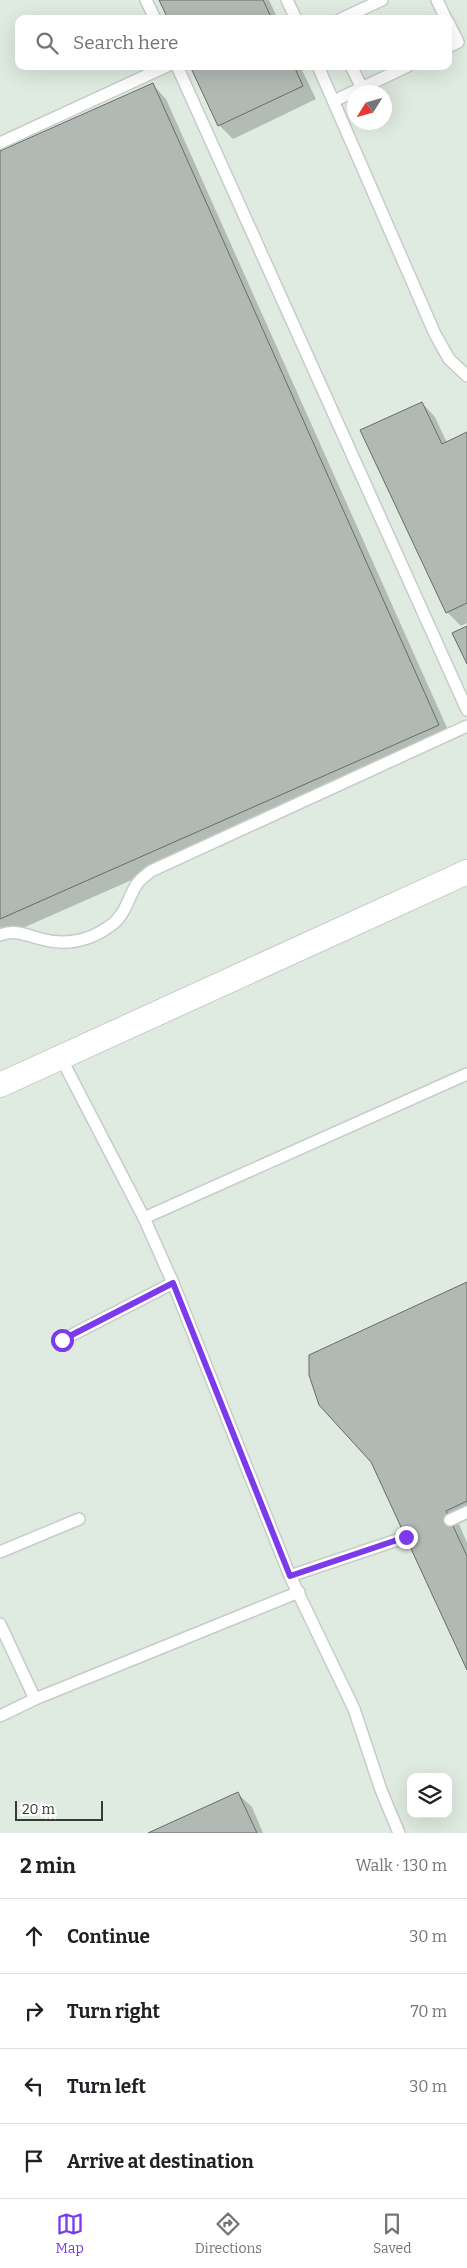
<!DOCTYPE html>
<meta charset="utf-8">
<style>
body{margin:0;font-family:Bitter,serif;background:#f6f6f6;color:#202124}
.controls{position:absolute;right:15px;bottom:15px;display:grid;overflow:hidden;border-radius:10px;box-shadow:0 5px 20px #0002}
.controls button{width:45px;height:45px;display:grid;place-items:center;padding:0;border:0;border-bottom:1px solid #e0e0e0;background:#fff;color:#202124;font:25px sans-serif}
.compass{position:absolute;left:347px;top:85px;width:45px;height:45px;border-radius:50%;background:#fff;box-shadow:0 5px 20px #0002;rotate:233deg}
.scale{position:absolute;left:15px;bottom:12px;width:88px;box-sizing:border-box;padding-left:5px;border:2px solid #383a38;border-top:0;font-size:14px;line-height:18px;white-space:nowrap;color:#383a38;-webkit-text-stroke:4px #fff;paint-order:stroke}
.stop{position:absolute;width:15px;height:15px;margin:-11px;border:4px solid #7c3aed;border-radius:50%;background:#fff}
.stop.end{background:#7c3aed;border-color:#fff;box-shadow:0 1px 5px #0008}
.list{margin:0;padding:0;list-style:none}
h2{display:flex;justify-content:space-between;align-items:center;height:65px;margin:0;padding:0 20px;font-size:21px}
h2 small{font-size:16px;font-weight:400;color:#757577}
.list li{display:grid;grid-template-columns:32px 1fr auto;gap:15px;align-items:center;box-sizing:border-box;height:75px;padding:0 20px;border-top:1px solid #e0e0e0}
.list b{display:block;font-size:19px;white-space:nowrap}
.list em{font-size:16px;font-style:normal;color:#757577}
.icon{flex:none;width:28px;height:28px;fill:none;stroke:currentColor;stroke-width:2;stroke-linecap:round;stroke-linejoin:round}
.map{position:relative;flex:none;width:467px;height:1833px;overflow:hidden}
.search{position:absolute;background:#fff;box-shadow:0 5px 20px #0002;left:15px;right:15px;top:15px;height:55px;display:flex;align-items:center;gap:12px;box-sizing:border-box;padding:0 18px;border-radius:10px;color:#757577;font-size:19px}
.sheet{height:365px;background:#fff}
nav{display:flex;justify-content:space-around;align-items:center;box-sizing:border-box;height:70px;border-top:1px solid #e0e0e0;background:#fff;font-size:14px;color:#757577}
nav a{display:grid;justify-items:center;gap:2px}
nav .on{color:#7c3aed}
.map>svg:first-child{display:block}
.built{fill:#dfeae1;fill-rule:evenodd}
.shadow{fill:#0003}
.building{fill:#b2b8b4;stroke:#676d69}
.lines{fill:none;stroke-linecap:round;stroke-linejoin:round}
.lane-casing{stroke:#c7ccc8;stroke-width:14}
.street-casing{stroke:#c7ccc8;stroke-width:26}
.lane{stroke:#fff;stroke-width:11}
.street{stroke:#fff;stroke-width:24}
.route{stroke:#7c3aed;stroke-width:6}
</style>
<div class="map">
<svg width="467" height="1833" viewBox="0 0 467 1833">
<rect width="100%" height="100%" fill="#f0f6f1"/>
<path class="built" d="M0 0H467V1833H0ZM19 19H448V66H19ZM354 92H384V122H354ZM411 1777H448V1814H411Z"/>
<g class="shadow">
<polygon points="161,0 269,0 278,19 169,19"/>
<polygon points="192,66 300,66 316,99 233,139 219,125"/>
<polygon points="153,85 166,99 452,739 0,938 0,153"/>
<polygon points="422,403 435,417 447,443 467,434 467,623 461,626 447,612"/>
<polygon points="467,1284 467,1520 459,1524 467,1543 467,1667 372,1461"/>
<polygon points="238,1794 252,1807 263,1833 151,1833"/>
</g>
<g class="building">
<polygon points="159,0 263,0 272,19 168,19"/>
<polygon points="190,66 294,66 303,86 218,126"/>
<polygon points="153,83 439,725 0,919 0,151"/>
<polygon points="422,402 442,444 467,432 467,603 446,613 360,430"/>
<polygon points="467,626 467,664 452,633"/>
<polygon points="467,1282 467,1501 446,1511 467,1556 467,1670 371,1462 319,1405 309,1375 309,1355"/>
<polygon points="238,1792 257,1833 148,1833"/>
</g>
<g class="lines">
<g class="lane-casing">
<g id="lane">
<polyline points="146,0 155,19"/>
<polyline points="287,0 296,19"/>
<polyline points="437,0 446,19"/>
<polyline points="341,19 382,0"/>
<polyline points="448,22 458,42 448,47"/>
<polyline points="177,66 467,710"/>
<polyline points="318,66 435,334 449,359 467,376"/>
<polyline points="351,66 362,88"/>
<polyline points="334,101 408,66"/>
<polyline points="0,143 167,66"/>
<path d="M0 935C15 929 26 935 41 939 66 946 89 941 110 926 126 915 128 897 137 884 140 879 146 875 151 871L467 726"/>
<polyline points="60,1056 144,1218 173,1283 290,1576 354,1709 381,1790 399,1833"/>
<polyline points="144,1218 467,1074"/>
<polyline points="62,1340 173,1283"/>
<polyline points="450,1520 467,1512"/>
<polyline points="0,1552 79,1519"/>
<polyline points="290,1576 406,1537"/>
<polyline points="0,1624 35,1699"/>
<polyline points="0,1716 35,1699 299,1592"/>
</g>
</g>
<g class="street-casing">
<polyline id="street" points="0,1085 467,872"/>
</g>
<use href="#lane" class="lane"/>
<use href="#street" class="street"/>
</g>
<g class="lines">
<polyline class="route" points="62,1340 173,1283 290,1576 406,1537"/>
</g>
</svg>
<div class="controls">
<button><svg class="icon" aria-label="layers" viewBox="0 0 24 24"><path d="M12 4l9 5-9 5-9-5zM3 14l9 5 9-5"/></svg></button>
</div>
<svg class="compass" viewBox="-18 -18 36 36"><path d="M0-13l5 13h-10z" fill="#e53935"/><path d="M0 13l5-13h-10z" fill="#757577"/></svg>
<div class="scale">20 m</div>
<div class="stop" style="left:62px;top:1340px"></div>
<div class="stop end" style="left:406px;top:1537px"></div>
<div class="search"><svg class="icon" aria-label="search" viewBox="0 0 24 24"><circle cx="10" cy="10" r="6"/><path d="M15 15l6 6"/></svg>Search here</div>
</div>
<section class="sheet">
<h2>2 min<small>Walk · 130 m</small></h2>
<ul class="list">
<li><svg class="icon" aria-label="ahead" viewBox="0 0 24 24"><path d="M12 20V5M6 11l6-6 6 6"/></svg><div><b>Continue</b></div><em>30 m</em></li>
<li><svg class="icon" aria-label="right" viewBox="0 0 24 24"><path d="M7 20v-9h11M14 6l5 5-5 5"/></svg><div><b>Turn right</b></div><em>70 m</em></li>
<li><svg class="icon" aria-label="left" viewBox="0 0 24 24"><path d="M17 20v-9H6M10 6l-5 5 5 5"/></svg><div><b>Turn left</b></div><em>30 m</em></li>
<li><svg class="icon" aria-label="arrive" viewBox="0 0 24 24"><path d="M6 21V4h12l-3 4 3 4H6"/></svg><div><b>Arrive at destination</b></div></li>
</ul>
</section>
<nav>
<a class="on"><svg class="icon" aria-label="map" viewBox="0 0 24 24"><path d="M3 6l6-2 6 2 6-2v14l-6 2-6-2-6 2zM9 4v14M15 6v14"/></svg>Map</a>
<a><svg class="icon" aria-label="directions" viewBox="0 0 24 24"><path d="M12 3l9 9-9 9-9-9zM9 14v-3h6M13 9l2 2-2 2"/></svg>Directions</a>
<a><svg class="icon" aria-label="saved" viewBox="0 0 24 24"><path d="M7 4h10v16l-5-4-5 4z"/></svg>Saved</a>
</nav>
